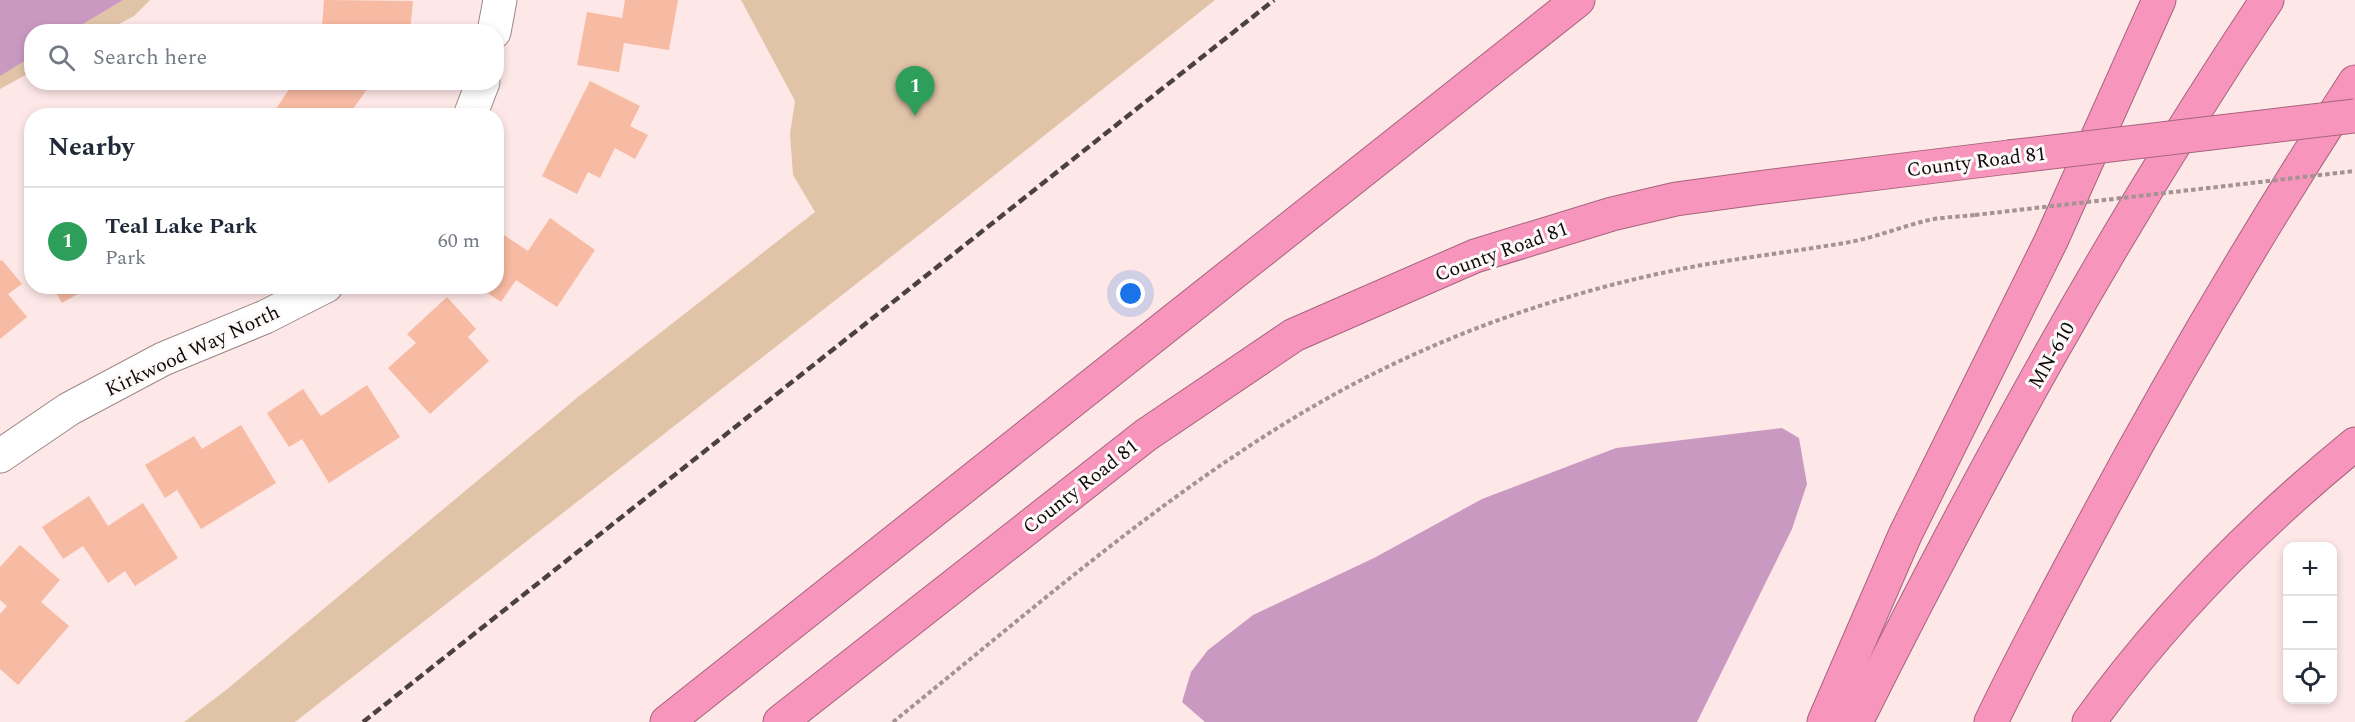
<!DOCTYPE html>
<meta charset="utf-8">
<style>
body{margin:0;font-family:Spectral,serif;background:#f2f2f3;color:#1f2937}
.controls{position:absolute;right:18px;bottom:18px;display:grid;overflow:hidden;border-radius:12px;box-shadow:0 3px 9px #0003}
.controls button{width:54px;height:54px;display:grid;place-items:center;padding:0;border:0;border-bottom:2px solid #e0e1e3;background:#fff;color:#1f2937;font:30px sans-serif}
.you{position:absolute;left:1131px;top:294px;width:21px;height:21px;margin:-15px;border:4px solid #fff;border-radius:50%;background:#1a73e8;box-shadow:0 0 0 9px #1a73e833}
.badge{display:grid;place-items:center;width:39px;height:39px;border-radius:50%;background:#ea580c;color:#fff;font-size:20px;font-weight:700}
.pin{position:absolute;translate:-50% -50px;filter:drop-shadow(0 2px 3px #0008)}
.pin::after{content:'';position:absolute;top:32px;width:21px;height:18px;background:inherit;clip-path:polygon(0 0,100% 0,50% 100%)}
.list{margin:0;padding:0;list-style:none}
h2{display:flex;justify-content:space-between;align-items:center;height:78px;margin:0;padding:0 24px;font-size:26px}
h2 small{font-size:20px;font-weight:400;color:#747a83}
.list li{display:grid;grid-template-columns:39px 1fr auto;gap:18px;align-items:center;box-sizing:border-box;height:108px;padding:0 24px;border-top:2px solid #e0e1e3}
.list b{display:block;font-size:22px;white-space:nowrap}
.list p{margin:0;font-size:20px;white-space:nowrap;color:#747a83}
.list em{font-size:20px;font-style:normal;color:#747a83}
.icon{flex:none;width:33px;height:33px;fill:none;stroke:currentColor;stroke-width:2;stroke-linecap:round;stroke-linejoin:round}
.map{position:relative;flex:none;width:2355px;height:722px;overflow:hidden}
.search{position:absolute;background:#fff;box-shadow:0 3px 9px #0003;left:24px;top:24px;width:480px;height:66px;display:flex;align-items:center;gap:15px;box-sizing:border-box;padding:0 21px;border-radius:24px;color:#747a83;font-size:22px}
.panel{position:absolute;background:#fff;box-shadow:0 3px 9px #0003;left:24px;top:108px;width:480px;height:186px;border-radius:24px}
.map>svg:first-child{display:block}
.green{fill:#e1c4a8}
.water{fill:#c999c2}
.building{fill:#f7baa2}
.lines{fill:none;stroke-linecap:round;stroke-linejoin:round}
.minor-casing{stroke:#9d8888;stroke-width:35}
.highway-casing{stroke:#a6647e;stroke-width:35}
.path{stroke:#a49393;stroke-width:4;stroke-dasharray:4.5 3;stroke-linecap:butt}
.minor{stroke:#fff;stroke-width:33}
.highway{stroke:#f795bc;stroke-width:33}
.rail{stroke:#4c4141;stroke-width:4.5;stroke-dasharray:9 4.5;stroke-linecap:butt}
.highway-bridge-casing{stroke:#a6647e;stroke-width:35;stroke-linecap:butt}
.path-bridge{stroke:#a49393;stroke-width:4;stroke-dasharray:4.5 3;stroke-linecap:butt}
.highway-bridge{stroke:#f795bc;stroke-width:33}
.labels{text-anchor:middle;stroke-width:6;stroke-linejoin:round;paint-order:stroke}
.street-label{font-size:20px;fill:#110a0a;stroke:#fef9f9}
</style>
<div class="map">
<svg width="2355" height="722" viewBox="0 0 2355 722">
<rect width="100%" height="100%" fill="#fee7e7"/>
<g class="green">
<polygon points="0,0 150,0 134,16 106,31 32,32 31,72 0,89"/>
<polygon points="741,0 1215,0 933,224 295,722 184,722 226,690 578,397 815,212 793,175 790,134 795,101"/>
</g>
<g class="water">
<polygon points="0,0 123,0 71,31 32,32 31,57 0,76"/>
<polygon points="1782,428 1799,438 1807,484 1792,529 1697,722 1205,722 1182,702 1191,672 1208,650 1253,615 1374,558 1482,499 1616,448"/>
</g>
<g class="building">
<polygon points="324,0 413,1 410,32 369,32 322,27"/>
<polygon points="625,0 678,0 669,50 624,43 619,72 577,65 587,12 622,18"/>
<polygon points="590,81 640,106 630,126 648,135 635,159 615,148 600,178 588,172 577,194 542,176"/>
<polygon points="294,82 358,82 367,89 348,116 271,116"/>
<polygon points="550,218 595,250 557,307 516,280 501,302 477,286 496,286 496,239 501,233 528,251"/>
<polygon points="2,260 22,284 8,294 27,317 0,339 0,261"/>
<polygon points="52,286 91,286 62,303"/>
<polygon points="447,297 476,329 468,337 489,361 430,414 388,368 416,343 407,334"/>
<polygon points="367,385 400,437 329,483 302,439 289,447 267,413 303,389 321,416"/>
<polygon points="241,425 276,483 201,529 177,490 165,498 145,465 194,436 202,449"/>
<polygon points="89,496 108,526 143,503 178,558 135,586 125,571 108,583 83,546 63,559 42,527"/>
<polygon points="20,545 60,580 41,602 69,626 18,685 0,669 0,614 7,606 0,600 0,567"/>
</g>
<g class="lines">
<g class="minor-casing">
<g id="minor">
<polyline points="494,32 500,0"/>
<polyline points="470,116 483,82"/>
<polyline points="0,456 69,409 163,359 265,317 326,286"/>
</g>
</g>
<g class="highway-casing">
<g id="highway">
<polyline points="667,722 1578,0"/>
<polyline points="780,722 1146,435 1294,335 1475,256 1612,214 1676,199 1757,188 2009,157"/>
<polyline points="1824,722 1905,535 2051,241 2159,0"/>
<path d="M1856 722C1980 474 2113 230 2267 0"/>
<path d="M1991 722C2020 661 2053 600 2085 540 2168 384 2258 231 2355 82"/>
<path d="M2089 722C2163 619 2257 524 2355 444"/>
</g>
</g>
<path class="path" d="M893 722C1031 611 1165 492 1319 403 1432 338 1559 293 1686 268 1738 258 1791 252 1844 243 1870 239 1895 229 1921 222 1938 217 1957 217 1975 215"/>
<use href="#minor" class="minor"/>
<use href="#highway" class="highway"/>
<polyline class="rail" points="363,722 1274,0"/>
<g class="highway-bridge-casing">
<polyline id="highway-bridge" points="2009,157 2355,116"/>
</g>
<polyline class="path-bridge" points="1975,215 2355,171"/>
<use href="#highway-bridge" class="highway-bridge"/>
</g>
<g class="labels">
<g class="street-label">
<text transform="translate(1976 161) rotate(-7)" y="7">County Road 81</text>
<text transform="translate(1501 251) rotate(-20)" y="7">County Road 81</text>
<text transform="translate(192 350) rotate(-25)" y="7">Kirkwood Way North</text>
<text transform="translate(2051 355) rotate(-60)" y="7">MN-610</text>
<text transform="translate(1080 486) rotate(-38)" y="7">County Road 81</text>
</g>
</g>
</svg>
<div class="controls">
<button>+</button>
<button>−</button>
<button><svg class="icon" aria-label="locate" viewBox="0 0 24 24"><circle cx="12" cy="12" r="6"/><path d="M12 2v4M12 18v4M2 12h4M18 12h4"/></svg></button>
</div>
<div class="you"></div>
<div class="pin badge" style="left:915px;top:116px;background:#2e9e5b">1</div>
<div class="search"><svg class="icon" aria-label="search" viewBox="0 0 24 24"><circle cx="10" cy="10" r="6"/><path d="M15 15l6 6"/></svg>Search here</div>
<section class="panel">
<h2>Nearby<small></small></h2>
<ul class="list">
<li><span class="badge" style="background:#2e9e5b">1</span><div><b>Teal Lake Park</b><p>Park</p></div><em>60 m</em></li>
</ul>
</section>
</div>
